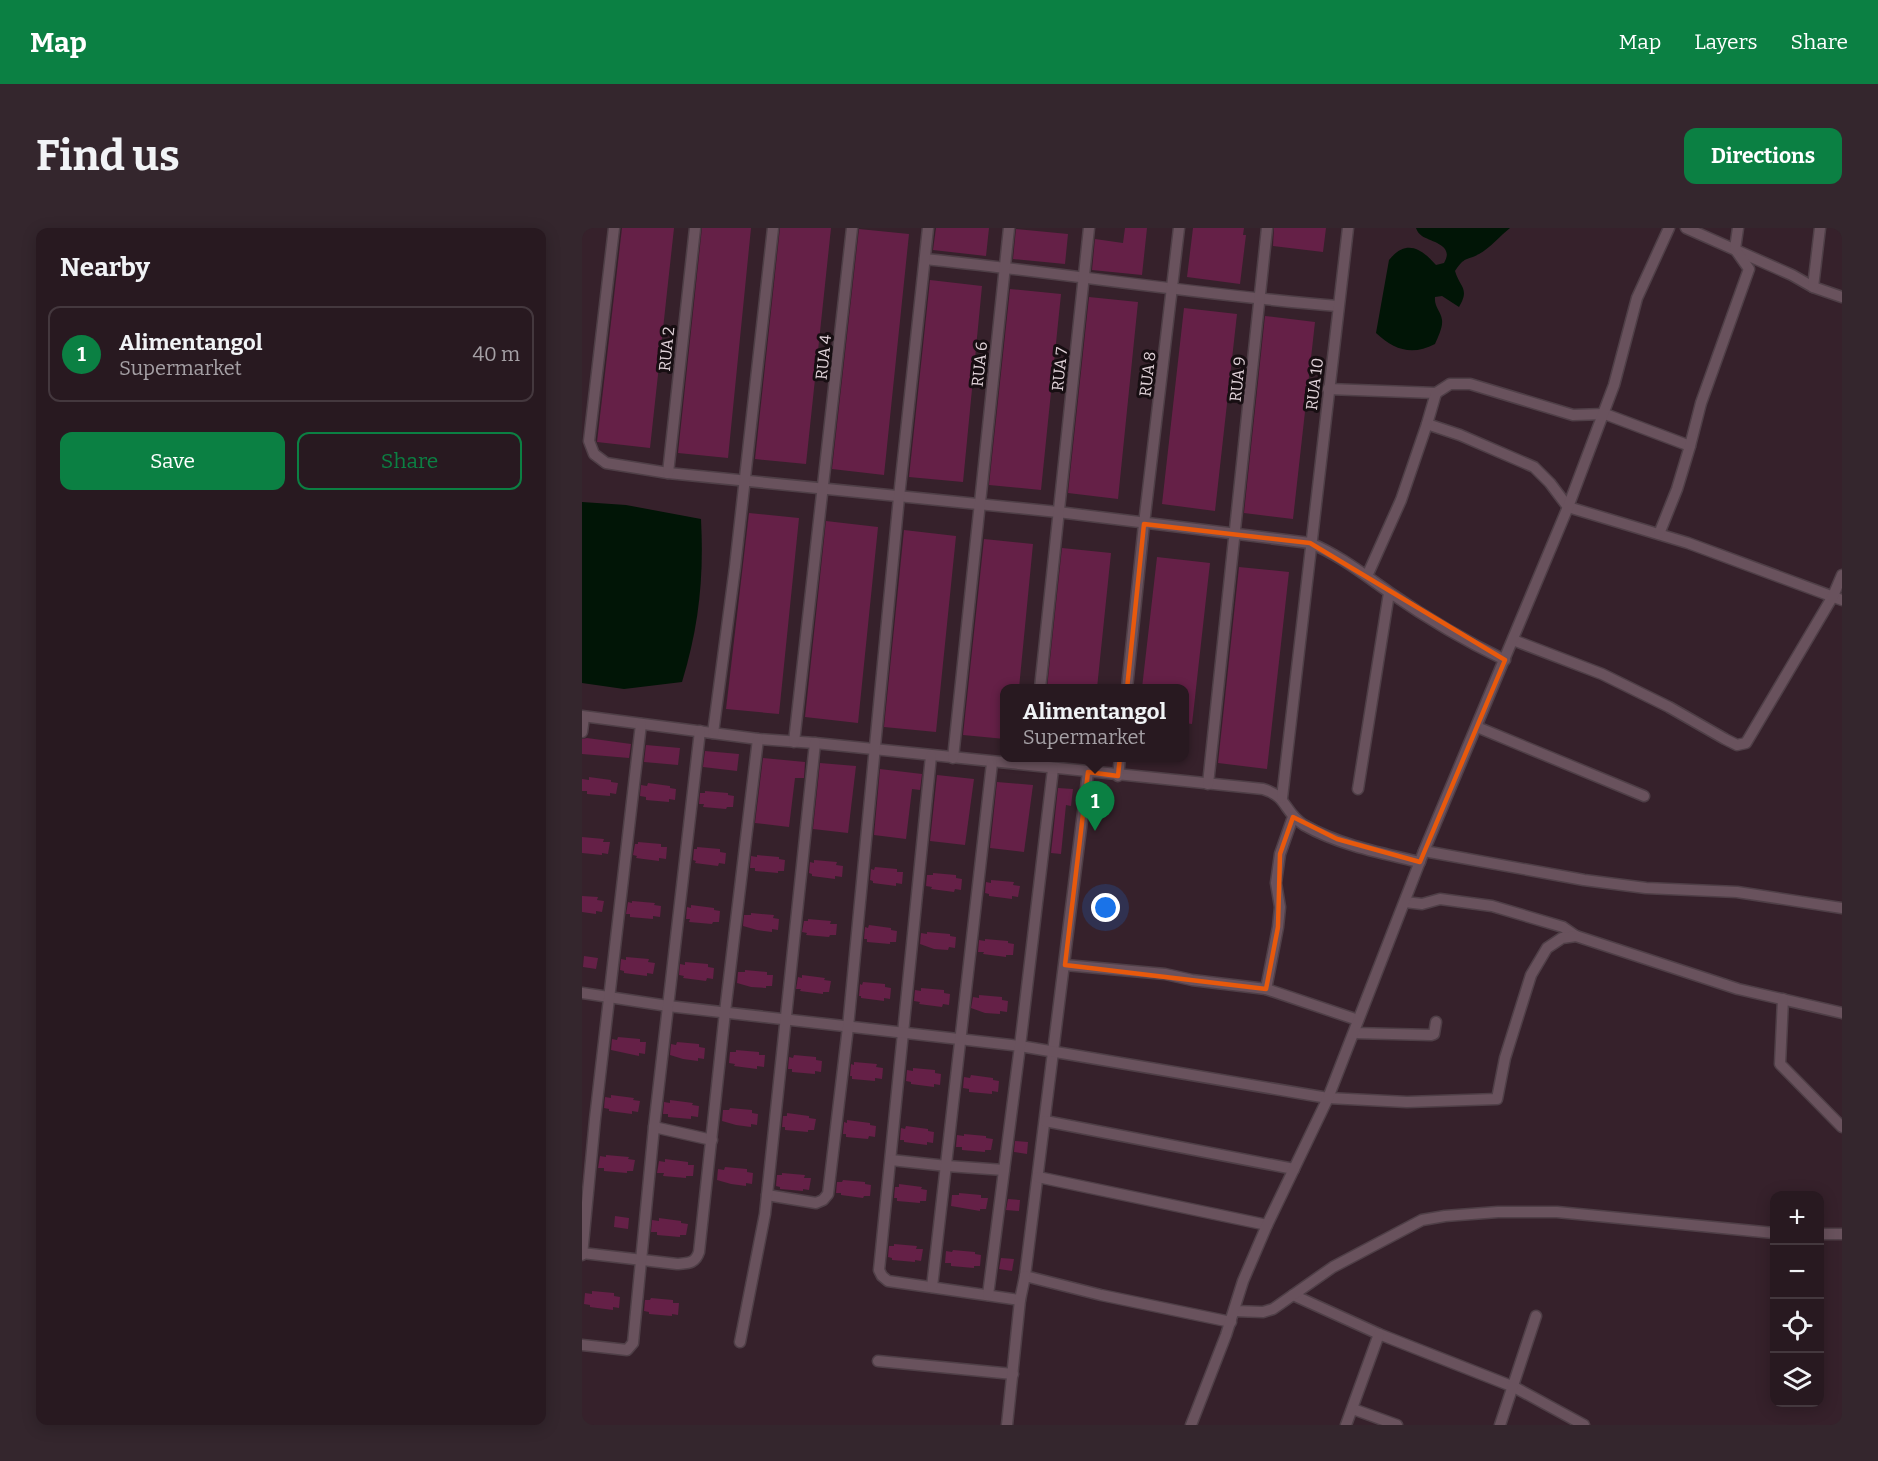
<!DOCTYPE html>
<meta charset="utf-8">
<style>
body{margin:0;font-family:Bitter,serif;background:#34262d;color:#f1f3f6}
.controls{position:absolute;right:18px;bottom:18px;display:grid;overflow:hidden;border-radius:12px;box-shadow:0 3px 15px #0003}
.controls button{width:54px;height:54px;display:grid;place-items:center;padding:0;border:0;border-bottom:2px solid #44383e;background:#281920;color:#f1f3f6;font:30px sans-serif}
.you{position:absolute;left:524px;top:680px;width:21px;height:21px;margin:-15px;border:4px solid #fff;border-radius:50%;background:#1a73e8;box-shadow:0 0 0 9px #1a73e833}
.badge{display:grid;place-items:center;width:39px;height:39px;border-radius:50%;background:#0b8043;color:#fff;font-size:20px;font-weight:700}
.pin{position:absolute;translate:-50% -50px;filter:drop-shadow(0 2px 3px #0008)}
.pin::after{content:'';position:absolute;top:32px;width:21px;height:18px;background:inherit;clip-path:polygon(0 0,100% 0,50% 100%)}
.popup{position:absolute;left:418px;top:456px;width:189px;height:78px;box-sizing:border-box;display:grid;place-content:center;border-radius:12px;background:#281920;filter:drop-shadow(0 2px 4px #0005);font-size:20px;white-space:nowrap;color:#a5a0a5}
.popup b{font-size:22px;color:#f1f3f6}
.popup::after{content:'';position:absolute;left:50%;top:100%;margin-left:-12px;border:12px solid transparent;border-top-color:#281920}
.list{margin:0;padding:0;list-style:none}
h2{display:flex;justify-content:space-between;align-items:center;height:78px;margin:0;padding:0 24px;font-size:26px}
h2 small{font-size:20px;font-weight:400;color:#a5a0a5}
.list li{display:grid;grid-template-columns:39px 1fr auto;gap:18px;align-items:center;box-sizing:border-box;height:96px;margin:0 12px 12px;padding:0 12px;border:2px solid #44383e;border-radius:12px}
.list b{display:block;font-size:22px;white-space:nowrap}
.list p{margin:0;font-size:20px;white-space:nowrap;color:#a5a0a5}
.list em{font-size:20px;font-style:normal;color:#a5a0a5}
.actions{display:flex;gap:12px;padding:18px 24px}
.actions a{flex:1;padding:14px 0;border:2px solid #0b8043;border-radius:12px;text-align:center;font-size:21px;color:#0b8043}
.actions .main{background:#0b8043;color:#fff}
.icon{flex:none;width:33px;height:33px;fill:none;stroke:currentColor;stroke-width:2;stroke-linecap:round;stroke-linejoin:round}
.map{position:relative;flex:none;width:1260px;height:1197px;overflow:hidden;border-radius:12px}
header{display:flex;align-items:center;gap:36px;box-sizing:border-box;height:84px;padding:0 30px;background:#0b8043;color:#fff}
header strong{font-size:28px}
nav{display:flex;gap:33px;margin-inline-start:auto;font-size:21px}
.intro{display:flex;align-items:center;justify-content:space-between;box-sizing:border-box;height:144px;padding:0 36px}
h1{margin:0;font-size:42px}
.button{padding:15px 27px;border-radius:12px;background:#0b8043;color:#fff;font-size:21px;font-weight:700}
main{display:flex;gap:36px;padding:0 36px}
aside{flex:1;background:#281920;border-radius:12px;box-shadow:0 3px 15px #0003}
.map>svg:first-child{display:block}
.water{fill:#011506}
.building{fill:#652047}
.lines{fill:none;stroke-linecap:round;stroke-linejoin:round}
.street-casing{stroke:#4f3f47;stroke-width:13}
.street{stroke:#69525d;stroke-width:10}
.marked{fill:none;stroke:#e8590c;stroke-width:4.5;stroke-linejoin:round}
.labels{text-anchor:middle;stroke-width:6;stroke-linejoin:round;paint-order:stroke}
.street-label{font-size:16px;fill:#e2d4da;stroke:#170e12}
</style>
<header>
<strong>Map</strong>
<nav><a>Map</a><a>Layers</a><a>Share</a></nav>
</header>
<div class="intro"><h1>Find us</h1><a class="button">Directions</a></div>
<main>
<aside>
<h2>Nearby<small></small></h2>
<ul class="list">
<li><span class="badge">1</span><div><b>Alimentangol</b><p>Supermarket</p></div><em>40 m</em></li>
</ul>
<div class="actions"><a class="main">Save</a><a>Share</a></div>
</aside>
<div class="map">
<svg width="1260" height="1197" viewBox="0 0 1260 1197">
<rect width="100%" height="100%" fill="#36212b"/>
<g class="water">
<path d="M834 0H928C919 7 907 21 897 26 884 33 883 28 873 43 878 60 888 60 877 79L860 68 853 69C852 79 859 83 860 92 861 99 856 109 853 116 830 128 812 122 794 105L807 32C824 11 839 20 854 37L862 35C873 17 849 14 840 8 837 6 835 3 834 0Z"/>
<path d="M0 274 44 277 119 291C122 350 117 398 100 454L42 461 0 455Z"/>
</g>
<g class="building">
<polygon points="40,0 92,0 68,220 15,214"/>
<polygon points="120,0 169,0 146,230 96,225"/>
<polygon points="198,0 249,0 224,236 173,231"/>
<polygon points="354,0 407,0 404,28 351,22"/>
<polygon points="543,0 565,0 560,47 510,42 513,11 541,15"/>
<polygon points="611,0 662,0 661,7 664,7 658,56 605,49"/>
<polygon points="692,0 744,0 741,24 691,18"/>
<polygon points="277,1 327,6 302,247 250,241"/>
<polygon points="434,1 486,6 483,36 431,31"/>
<polygon points="348,52 400,58 381,254 327,249"/>
<polygon points="428,61 479,66 459,262 407,257"/>
<polygon points="507,69 556,74 536,271 486,265"/>
<polygon points="602,80 655,86 633,283 580,276"/>
<polygon points="683,88 733,94 711,291 662,285"/>
<polygon points="167,285 217,290 197,486 144,481"/>
<polygon points="244,293 296,299 276,495 223,489"/>
<polygon points="322,302 374,308 354,504 302,499"/>
<polygon points="402,311 451,316 437,460 423,460 423,511 381,507"/>
<polygon points="480,320 529,325 515,460 465,460"/>
<polygon points="575,329 628,335 610,496 603,495 603,460 560,460"/>
<polygon points="657,339 707,344 685,541 636,535"/>
<polygon points="5,510 49,516 47,530 0,526 0,511"/>
<polygon points="64,517 98,520 96,537 62,534"/>
<polygon points="123,523 157,526 155,543 121,539"/>
<polygon points="181,530 223,534 222,550 213,550 207,599 173,595"/>
<polygon points="238,535 274,538 266,605 231,601"/>
<polygon points="298,541 340,546 338,562 330,561 324,611 292,607"/>
<polygon points="355,547 392,551 383,617 348,613"/>
<polygon points="7,549 29,552 29,554 36,555 34,566 28,565 28,568 5,566 5,563 0,563 0,551 7,552"/>
<polygon points="415,554 451,557 442,624 408,620"/>
<polygon points="66,555 88,558 88,560 94,561 93,572 87,571 87,574 64,572 64,569 58,568 59,557 65,558"/>
<polygon points="476,560 491,561 489,578 484,577 479,626 469,625"/>
<polygon points="123,563 146,565 146,567 152,568 151,579 145,579 144,581 121,579 122,576 117,576 118,565 123,565"/>
<polygon points="0,609 22,611 21,614 28,614 26,626 20,625 20,627 0,625"/>
<polygon points="56,614 79,616 79,619 85,619 84,631 77,630 77,633 54,630 55,628 51,627 53,616 56,616"/>
<polygon points="115,619 138,621 138,624 144,625 143,636 137,635 136,638 113,635 114,633 111,632 112,621 115,621"/>
<polygon points="175,627 197,629 197,631 203,632 202,643 196,643 196,645 173,643 173,640 168,640 169,628 175,629"/>
<polygon points="232,632 255,634 254,637 261,638 260,649 253,648 253,651 230,648 230,646 227,645 228,634 232,635"/>
<polygon points="293,639 315,641 315,644 321,644 320,656 314,655 314,658 291,655 291,653 288,652 289,641 292,642"/>
<polygon points="351,645 374,647 374,650 380,651 379,662 373,661 372,664 349,661 350,659 344,658 345,647 351,647"/>
<polygon points="409,652 432,654 431,657 438,658 436,669 430,668 430,671 407,668 407,666 403,665 404,654 409,655"/>
<polygon points="0,668 16,669 15,672 22,673 20,684 14,683 14,686 0,684"/>
<polygon points="50,673 73,675 72,677 79,678 78,689 71,688 71,691 48,689 48,686 44,686 46,674 50,675"/>
<polygon points="109,677 132,680 132,682 138,683 137,694 131,694 130,696 107,694 108,691 104,691 105,679 109,680"/>
<polygon points="169,685 192,687 191,690 197,691 196,702 190,701 190,704 175,702 161,698 162,687 169,687"/>
<polygon points="226,691 249,693 248,696 255,696 254,707 248,707 247,709 224,707 225,705 220,704 222,693 226,693"/>
<polygon points="287,697 309,700 309,702 315,703 314,714 308,714 308,716 285,714 285,711 282,711 283,699 286,700"/>
<polygon points="345,704 368,706 368,708 374,709 373,720 367,719 366,722 352,721 338,716 339,705 345,706"/>
<polygon points="403,711 426,713 426,715 432,716 431,727 424,727 424,729 401,726 402,724 396,724 397,712 403,713"/>
<polygon points="2,728 16,730 14,741 1,739"/>
<polygon points="44,729 67,731 66,734 73,735 71,746 65,745 65,748 42,745 42,743 38,742 39,731 44,732"/>
<polygon points="103,734 126,736 126,739 132,740 131,751 125,750 124,753 101,750 102,748 97,747 98,736 103,737"/>
<polygon points="163,742 185,744 185,747 191,747 190,758 184,758 184,760 169,759 155,755 156,744 163,744"/>
<polygon points="220,747 243,750 242,752 249,753 247,764 241,764 241,766 218,763 219,761 214,761 216,749 220,750"/>
<polygon points="281,754 303,756 303,759 309,760 308,771 302,770 302,773 279,770 279,768 277,768 278,756 280,757"/>
<polygon points="339,760 362,762 362,765 368,766 367,777 361,776 360,779 337,776 338,774 332,773 333,762 339,763"/>
<polygon points="397,767 420,769 420,772 426,773 425,784 418,783 418,786 403,785 389,780 391,769 397,770"/>
<polygon points="36,809 58,811 58,814 64,814 63,826 57,825 57,828 29,822 30,811 35,812"/>
<polygon points="95,814 117,816 117,819 123,820 122,831 116,830 116,833 101,831 88,827 89,816 94,817"/>
<polygon points="154,822 177,824 177,827 183,827 182,839 175,838 175,841 152,838 153,836 147,835 148,824 154,824"/>
<polygon points="212,827 234,829 234,832 240,833 239,844 233,843 233,846 210,844 210,841 206,841 207,829 211,830"/>
<polygon points="272,834 295,836 294,839 301,840 300,851 293,850 293,853 270,851 270,848 268,848 269,836 272,837"/>
<polygon points="331,840 353,842 353,845 359,846 358,857 352,856 352,859 329,856 329,854 324,853 325,842 331,843"/>
<polygon points="389,847 411,850 411,852 417,853 416,864 410,863 410,866 387,864 387,861 381,860 382,849 388,850"/>
<polygon points="29,867 52,870 51,872 58,873 56,884 50,883 50,886 27,883 27,881 22,880 23,869 29,870"/>
<polygon points="88,872 111,875 110,877 117,878 116,889 109,888 109,891 86,889 86,886 81,886 82,874 88,875"/>
<polygon points="148,880 170,882 170,885 176,886 175,897 169,896 169,899 154,897 140,893 141,882 147,882"/>
<polygon points="205,885 227,888 227,890 234,891 232,902 226,902 226,904 203,902 203,899 200,899 201,888 205,888"/>
<polygon points="265,892 288,895 288,897 294,898 293,909 287,908 286,911 264,909 264,906 261,906 262,894 265,895"/>
<polygon points="324,898 346,901 346,903 352,904 351,915 345,914 345,917 322,914 322,912 318,912 319,900 323,901"/>
<polygon points="382,906 404,908 404,910 411,911 409,922 403,922 403,924 380,922 380,919 374,919 375,907 382,908"/>
<polygon points="433,913 446,914 445,926 432,924"/>
<polygon points="24,927 47,929 46,931 53,932 51,943 45,943 45,945 22,943 22,940 16,940 18,928 24,929"/>
<polygon points="83,931 106,934 106,937 112,937 111,948 104,948 104,950 81,948 82,945 75,945 77,933 83,934"/>
<polygon points="143,939 165,941 165,944 171,945 170,956 164,955 164,958 149,956 135,952 136,941 142,942"/>
<polygon points="200,945 223,947 222,950 229,950 227,962 221,961 221,963 198,961 198,959 194,958 195,947 200,947"/>
<polygon points="261,952 283,954 283,956 289,957 288,968 282,968 281,970 259,967 259,965 254,965 255,954 260,954"/>
<polygon points="317,956 340,959 339,961 345,962 344,973 338,973 338,975 315,973 315,970 312,970 313,959 317,959"/>
<polygon points="377,965 399,967 399,970 406,970 404,981 398,981 398,983 369,978 370,967 377,967"/>
<polygon points="426,971 438,972 437,983 424,982"/>
<polygon points="33,988 47,990 46,1001 32,999"/>
<polygon points="77,990 99,993 99,995 106,996 104,1007 98,1007 98,1009 75,1007 75,1004 69,1004 70,992 77,993"/>
<polygon points="312,1016 335,1018 334,1021 341,1021 339,1033 333,1032 333,1034 310,1032 310,1030 306,1029 307,1018 312,1018"/>
<polygon points="371,1022 393,1024 393,1026 399,1027 398,1038 392,1038 392,1040 369,1038 369,1035 363,1035 364,1023 370,1024"/>
<polygon points="419,1030 432,1031 430,1043 417,1041"/>
<polygon points="10,1063 32,1065 32,1068 38,1069 37,1080 31,1079 31,1082 8,1079 8,1077 2,1076 3,1065 10,1066"/>
<polygon points="69,1070 91,1072 91,1075 97,1075 96,1087 90,1086 90,1088 67,1086 67,1084 62,1083 63,1072 68,1072"/>
</g>
<g class="lines">
<g class="street-casing">
<g id="street">
<path d="M32 0 7 213 12 226 24 235 86 245 476 284 728 315C757 327 781 346 807 364 843 389 883 413 923 432"/>
<polyline points="1104,0 1210,47 1231,59 1260,69"/>
<path d="M343 31C481 45 618 67 756 78"/>
<polyline points="1231,59 1238,0"/>
<polyline points="746,161 854,165 868,156 888,156 991,187 1023,186 1108,218"/>
<polyline points="854,165 845,196 878,207 952,239 968,255 986,279 1106,315 1260,372"/>
<polyline points="86,245 113,0"/>
<polyline points="1077,306 1095,261 1108,218 1119,175 1167,41 1153,21 1156,0"/>
<polyline points="785,348 819,272 845,196"/>
<polyline points="931,412 1020,446 1087,479 1143,511 1155,517 1164,515 1251,368 1260,347"/>
<polyline points="458,460 507,0"/>
<polyline points="545,460 562,296 597,0"/>
<path d="M0 488 176 511 233 515 681 561C707 569 701 584 722 597 757 617 799 625 838 634"/>
<polyline points="895,499 1062,568"/>
<polyline points="0,504 2,489"/>
<polyline points="131,505 153,339 191,0"/>
<polyline points="212,514 270,0"/>
<polyline points="349,528 297,1042 300,1048 306,1053 438,1072"/>
<polyline points="371,530 427,0"/>
<polyline points="506,544 443,1048 519,1067 649,1094"/>
<polyline points="536,548 538,530"/>
<polyline points="626,556 685,0"/>
<polyline points="776,561 807,365"/>
<polyline points="700,570 766,0"/>
<polyline points="842,623 1002,652 1064,660 1155,664 1260,680"/>
<polyline points="823,674 840,676 858,671 910,678 981,699 994,708"/>
<polyline points="483,737 583,746 610,752 684,761 776,792"/>
<polyline points="684,761 696,699 698,679 694,655 698,626 711,589"/>
<polyline points="0,765 86,778 438,818 746,870 825,874 915,871 923,830 949,747 965,720 980,710 994,708 1156,761 1260,785"/>
<polyline points="1201,771 1198,836 1260,899"/>
<polyline points="772,805 849,807 852,806 854,794"/>
<polyline points="463,893 712,941"/>
<polyline points="72,899 130,912"/>
<polyline points="309,932 365,938 422,942"/>
<polyline points="456,949 685,997"/>
<polyline points="185,967 234,975 241,972 246,966 266,799 317,269 346,0"/>
<polyline points="1238,1006 1260,1006"/>
<path d="M0 1025 95 1036C106 1035 113 1036 117 1024L143 784 176 511"/>
<polyline points="0,1027 13,891 59,496"/>
<polyline points="350,1059 410,535"/>
<polyline points="406,1067 438,818 471,541"/>
<polyline points="711,1067 797,1106 932,1159 1002,1197"/>
<polyline points="652,1083 681,1084 691,1081 751,1039 840,992 863,988 916,984 975,984 1192,1005"/>
<polyline points="158,1114 183,986 233,515"/>
<polyline points="0,1117 45,1122 51,1115 72,899 118,503"/>
<polyline points="296,1133 431,1146"/>
<polyline points="771,1181 815,1197"/>
<polyline points="425,1197 438,1072 443,1048"/>
<polyline points="609,1197 644,1107 661,1053 685,997 746,870 842,623 986,279 1032,157 1055,70 1087,0"/>
<polyline points="764,1197 797,1106"/>
<polyline points="918,1197 954,1088"/>
</g>
</g>
<use href="#street" class="street"/>
</g>
<path class="marked" d="M562 296 728 315 923 432 838 634 755 611 711 589 698 626 696 699 684 761 483 737 506 544 536 548Z"/>
<g class="labels">
<g class="street-label">
<text transform="translate(84 121) rotate(-84)" y="6">RUA 2</text>
<text transform="translate(241 129) rotate(-84)" y="6">RUA 4</text>
<text transform="translate(397 136) rotate(-84)" y="6">RUA 6</text>
<text transform="translate(477 141) rotate(-84)" y="6">RUA 7</text>
<text transform="translate(565 146) rotate(-83)" y="6">RUA 8</text>
<text transform="translate(655 151) rotate(-84)" y="6">RUA 9</text>
<text transform="translate(732 156) rotate(-83)" y="6">RUA 10</text>
</g>
</g>
</svg>
<div class="controls">
<button>+</button>
<button>−</button>
<button><svg class="icon" aria-label="locate" viewBox="0 0 24 24"><circle cx="12" cy="12" r="6"/><path d="M12 2v4M12 18v4M2 12h4M18 12h4"/></svg></button>
<button><svg class="icon" aria-label="layers" viewBox="0 0 24 24"><path d="M12 4l9 5-9 5-9-5zM3 14l9 5 9-5"/></svg></button>
</div>
<div class="you"></div>
<div class="pin badge" style="left:513px;top:603px">1</div>
<div class="popup"><b>Alimentangol</b>Supermarket</div>
</div>
</main>
